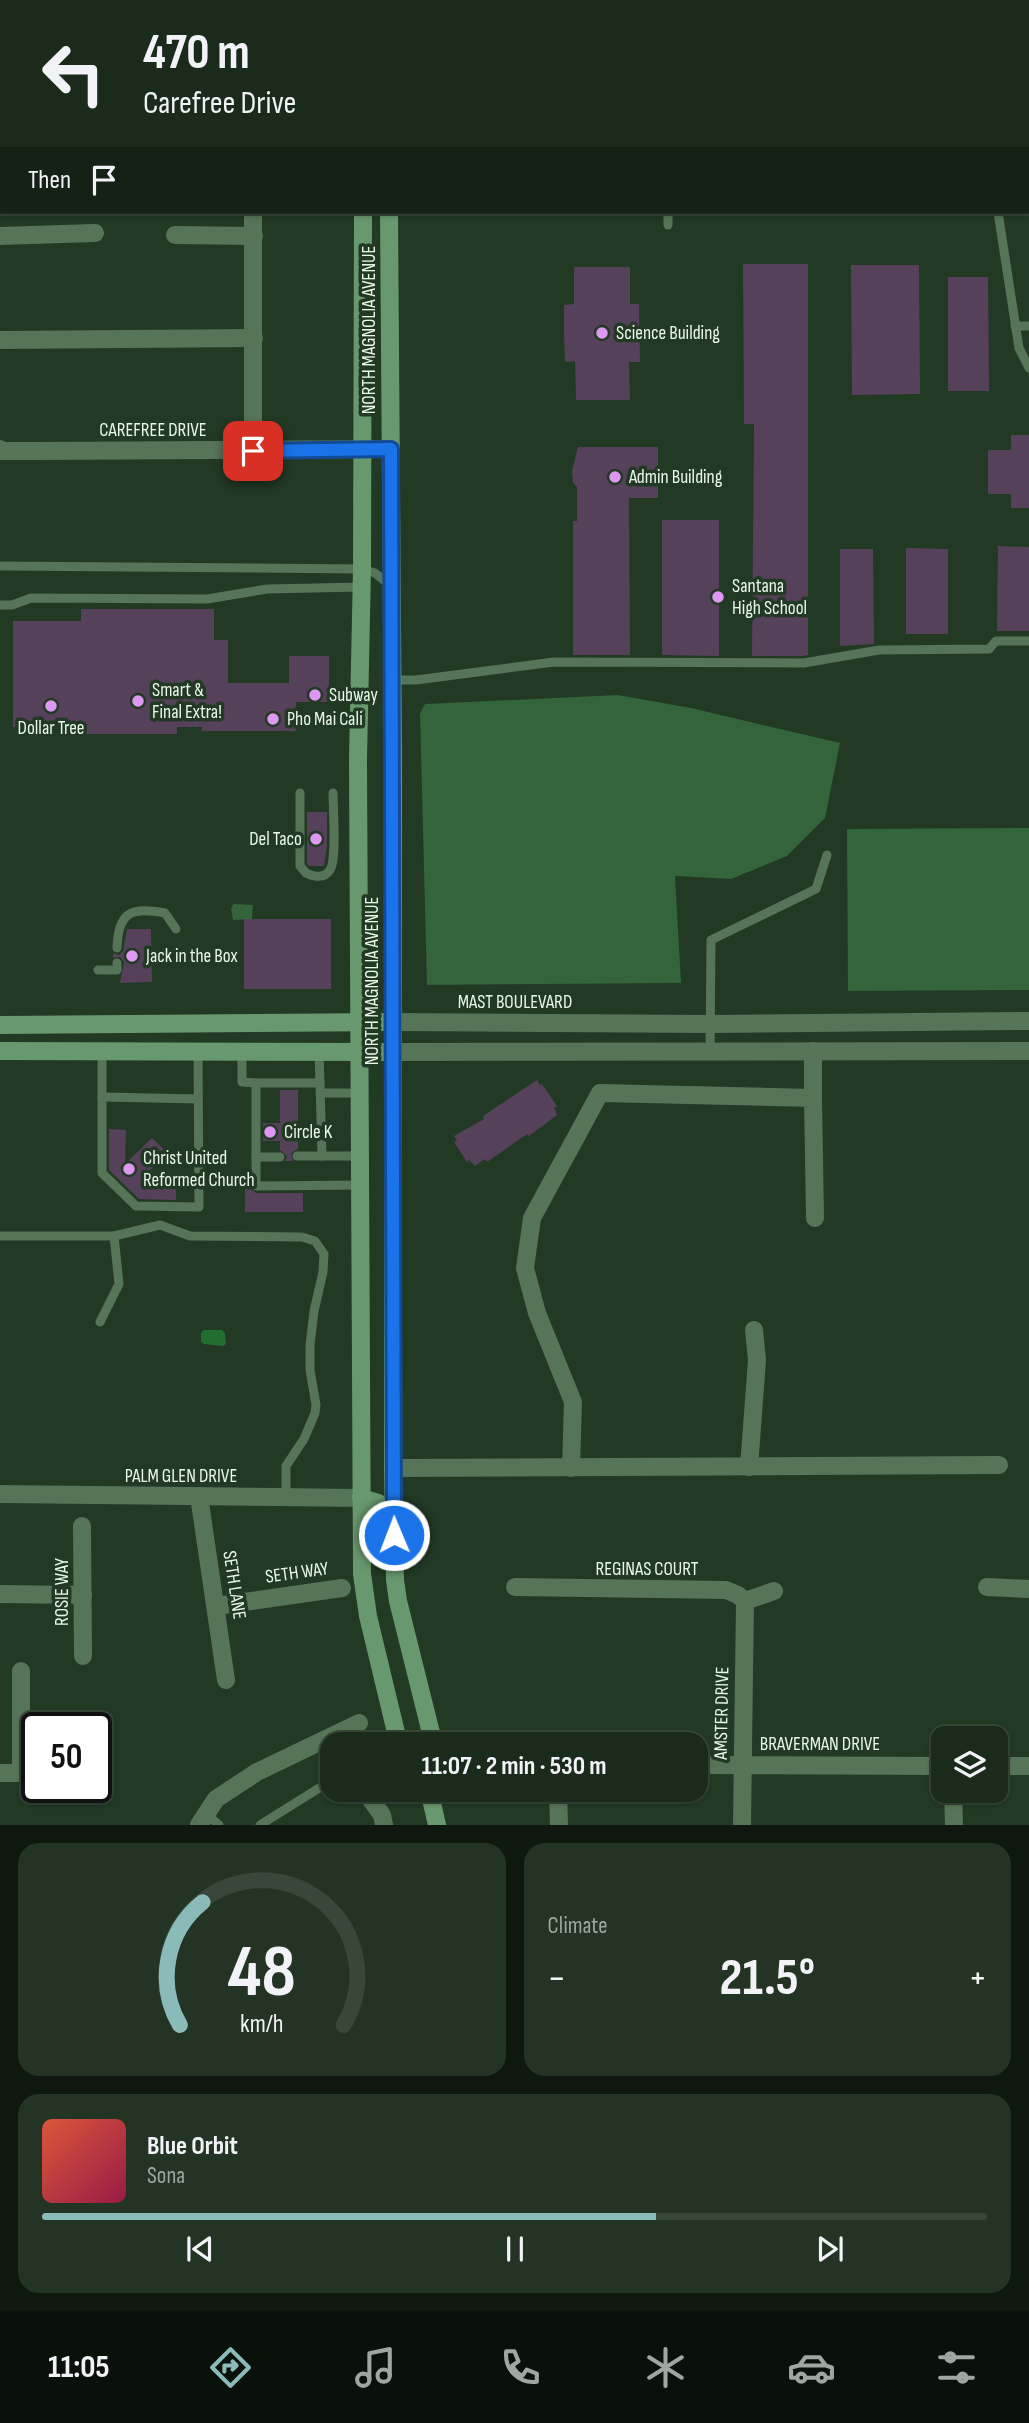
<!DOCTYPE html>
<html lang="en">
<head>
<meta charset="utf-8">
<style>
	:root { --surface:#1a2b1b; --page:#233324; --text:#f1f3f6; --muted:#9fa7a3; --line:#38473a; --accent:#8bbbb9 }
	body { margin:0; font-family:"Sofia Sans Condensed",sans-serif; background:var(--page); color:var(--text); height:100vh; display:flex; flex-direction:column; font-size:26px; white-space:nowrap }
	* { box-sizing:border-box; margin:0 }
	p { font-size:23px; color:var(--muted) }
	.icon { flex:none; width:38px; height:38px; fill:none; stroke:currentColor; stroke-width:2; stroke-linecap:round; stroke-linejoin:round }
	.map { position:relative; height:1825px; overflow:hidden }
	.drawer { display:flex; flex-direction:column; gap:18px; padding:18px; background:#0e180f; flex:1 }
	.drawer>* { flex:none }
	.hud { position:absolute; left:0px; top:0px; width:1029px; height:214px; box-shadow:0 2px 5px #0004,0 0 0 2px var(--line); background:#1a2b1b; color:var(--text); overflow:hidden }
	.tools { position:absolute; left:931px; top:1726px; display:grid; gap:14px }
	.tools a { display:grid; place-items:center; width:77px; height:77px; border-radius:14px; background:var(--surface); box-shadow:0 2px 5px #0004,0 0 0 2px var(--line); font-size:35px }
	.speed { position:absolute; left:21px; top:1712px; display:flex; gap:14px; font-size:35px; font-weight:700; text-align:center }
	.speed>* { display:grid; place-content:center; width:91px; height:91px; border-radius:50%; background:var(--surface); box-shadow:0 2px 5px #0004,0 0 0 2px var(--line); line-height:1 }
	.speed .limit { border:4px solid #111; border-radius:10px; background:#fff; color:#111 }
	.pin { position:absolute; display:grid; place-items:center; width:60px; height:60px; color:#fff; margin:-30px; border-radius:14px; box-shadow:0 4px 10px #0006 }
	.me { position:absolute; width:77px; margin:-38px; rotate:359deg; stroke-linejoin:round; filter:drop-shadow(0 0 5px #0008) }
	.turn { display:flex; align-items:center; gap:24px; height:147px; padding:0 28px; font-size:32px }
	.turn .icon { width:91px; height:91px; stroke-width:2.5 }
	.turn b { display:block; font-size:49px; line-height:60px }
	.then { display:flex; align-items:center; height:66px; padding:0 28px; background:#0003; gap:14px; font-size:26px }
	.big { font-size:52px; font-weight:700; line-height:1.1 }
	.drawer .card { flex:1; display:flex; flex-direction:column; justify-content:center; gap:10px; min-width:0; padding:0 24px; border-radius:21px; background:var(--page) }
	.drawer .dial { align-items:center; gap:0 }
	.dial svg { height:182px; overflow:visible; fill:none; stroke:var(--line); stroke-width:7; stroke-linecap:round; text-anchor:middle }
	.dial text { fill:var(--text); stroke:none }
	.song { display:flex; align-items:center; gap:21px }
	.cover { width:84px; height:84px; border-radius:10px; background:linear-gradient(135deg,hsl(10 70% 55%),hsl(340 70% 35%)) }
	.played { height:7px; border-radius:4px; background:linear-gradient(90deg,var(--accent) 65%,var(--line) 65%) }
	.keys { display:flex; justify-content:space-around; direction:ltr }
	.heat { display:flex; justify-content:space-between; align-items:center; font-size:38px; direction:ltr }
	.drawer .tiles { flex:1; display:grid; gap:18px; grid-template-columns:1fr 1fr }
	.card:last-child { grid-column:span 2 }
	.trip { position:absolute; left:320px; top:1732px; width:388px; height:70px; border-radius:21px; background:var(--surface); box-shadow:0 2px 5px #0004,0 0 0 2px var(--line); font-weight:700; line-height:70px; text-align:center }
	.tab-bar { display:flex; height:112px; justify-content:space-around; align-items:center; background:#0a110b; color:var(--muted) }
	.tab-bar .icon { width:49px; height:49px }
	.tab-bar .selected { color:var(--accent) }
	.tab-bar b { font-size:32px; color:var(--text) }
	.map>svg:first-child { display:block }
	.green { fill:#33643a }
	.water { fill:#216e30 }
	.building { fill:#55425a }
	.lines { fill:none; stroke-linecap:round; stroke-linejoin:round }
	.service { stroke:#567458; stroke-width:9 }
	.minor { stroke:#567458; stroke-width:18 }
	.tertiary { stroke:#567458; stroke-width:18 }
	.secondary { stroke:#68986d; stroke-width:18 }
	.route-casing { stroke:#114b97; stroke-width:18 }
	.route { stroke:#1a73e8; stroke-width:12 }
	.poi-dot { fill:#df98f1; stroke:#223924; stroke-width:2.5 }
	.labels { text-anchor:middle; dominant-baseline:central; stroke-width:7; stroke-linejoin:round; paint-order:stroke }
	.street-label { font-size:19px; fill:#eaf8ea; stroke:#223924 }
	.poi-label { font-size:19px; fill:#eaf8ea; stroke:#223924; text-anchor:start }
</style>
</head>
<body>
<div class="map">
<svg width="1029" height="1825" viewBox="0 0 1029 1825">
	<rect width="100%" height="100%" fill="#223924"/>
	<g class="green">
		<polygon points="618,695 691,708 840,743 825,818 787,856 731,879 675,876 681,983 427,985 420,714 425,704"/>
		<polygon points="1029,828 1029,990 848,991 847,829"/>
		<polygon points="233,904 253,905 252,919 233,920 231,909"/>
	</g>
	<polygon class="water" points="204,1330 222,1330 225,1333 226,1344 223,1346 204,1344 201,1342 201,1333"/>
	<g class="building">
		<polygon points="743,264 808,264 808,655 803,656 752,656 754,424 744,424"/>
		<polygon points="851,265 919,265 920,394 852,395"/>
		<polygon points="574,267 630,267 630,304 639,304 640,362 629,362 630,400 576,400 575,361 565,362 564,331 564,305 574,304"/>
		<polygon points="948,277 988,277 989,391 948,391"/>
		<polygon points="1011,435 1029,435 1029,508 1011,508 1011,494 988,494 988,450 1011,450"/>
		<polygon points="578,447 658,447 658,498 629,498 630,655 573,655 573,521 577,521 577,487 573,483 572,471"/>
		<polygon points="662,520 719,520 719,656 662,655"/>
		<polygon points="998,546 1029,547 1029,631 997,631"/>
		<polygon points="906,548 948,549 948,634 906,634"/>
		<polygon points="840,549 873,549 874,644 840,646"/>
		<polygon points="81,609 214,609 214,640 228,640 228,683 289,683 289,656 329,656 329,702 296,702 296,731 202,731 202,727 177,727 177,734 81,734 81,727 13,727 13,621 81,621"/>
		<polygon points="307,812 327,812 327,845 324,866 309,866 307,863"/>
		<rect x="244" y="919" width="87" height="70"/>
		<polygon points="127,929 151,929 152,982 120,983 124,962 120,957 113,958 113,953 119,955 123,951"/>
		<polygon points="537,1080 540,1085 542,1084 557,1106 554,1108 557,1115 529,1136 527,1134 487,1162 485,1159 475,1166 469,1160 467,1162 454,1142 457,1140 454,1136 484,1119 483,1116"/>
		<polygon points="280,1090 298,1090 298,1149 291,1153 293,1161 285,1161 287,1156 280,1150 280,1141 263,1141 263,1123 280,1123"/>
		<polygon points="109,1129 126,1130 125,1164 152,1138 168,1153 141,1179 176,1179 176,1200 139,1199 109,1170"/>
		<polygon points="245,1188 249,1188 256,1193 303,1193 303,1212 245,1212"/>
	</g>
	<g class="lines">
		<g class="service">
			<polyline points="668,212 668,225"/>
			<polyline points="998,212 1019,348 1029,368"/>
			<polyline points="1015,326 1029,326"/>
			<polyline points="0,566 362,569 375,573 390,585"/>
			<polyline points="0,605 12,605 31,598 207,599 267,589 361,587"/>
			<polyline points="392,680 416,680 554,662 804,663 879,650 989,649 996,641 1029,641"/>
			<path d="M 300,793 L 300,866 L 306,873 C 314,877 324,879 330,870 C 337,860 333,807 333,793"/>
			<path d="M 117,948 C 118,911 132,907 165,913 L 176,929"/>
			<polyline points="98,970 117,970 117,963"/>
			<polyline points="102,1051 102,1173 136,1206 199,1207 198,1051"/>
			<polyline points="242,1051 242,1082 256,1083 256,1186 360,1185"/>
			<polyline points="710,1051 711,940 816,889 827,855"/>
			<polyline points="256,1083 320,1083 319,1052"/>
			<polyline points="320,1083 322,1156 360,1156"/>
			<polyline points="320,1093 360,1093"/>
			<polyline points="102,1097 198,1099"/>
			<polyline points="297,1156 322,1156"/>
			<polyline points="256,1157 280,1157"/>
			<polyline points="0,1236 114,1236 160,1225 190,1236 302,1237 315,1241 324,1254 323,1272 314,1311 310,1345 310,1370 316,1405 315,1413 304,1439 286,1466 286,1498"/>
			<polyline points="100,1322 119,1284 114,1236"/>
			<polyline points="206,1814 219,1825"/>
			<polyline points="260,1825 332,1780"/>
		</g>
		<g class="minor">
			<polyline points="935,0 935,2"/>
			<polyline points="13,2 13,0"/>
			<polyline points="255,2 255,0"/>
			<polyline points="0,84 2,86"/>
			<polyline points="0,128 2,128"/>
			<polyline points="253,212 253,451"/>
			<polyline points="175,235 254,236"/>
			<polyline points="0,236 95,233"/>
			<polyline points="0,340 254,338"/>
			<polyline points="0,449 2,451 34,451 391,449"/>
			<polyline points="813,1051 813,1098"/>
			<polyline points="749,1467 757,1360 754,1330"/>
			<polyline points="393,1468 999,1465"/>
			<polyline points="571,1468 573,1402 537,1313 525,1268 532,1218 600,1093 813,1098 815,1218"/>
			<polyline points="0,1494 361,1498"/>
			<polyline points="199,1496 226,1680"/>
			<polyline points="82,1526 83,1656"/>
			<polyline points="515,1587 726,1590 738,1595 745,1601"/>
			<polyline points="987,1587 1029,1589"/>
			<polyline points="0,1594 83,1595"/>
			<polyline points="745,1601 774,1591"/>
			<polyline points="216,1606 342,1588"/>
			<polyline points="21,1671 21,1773"/>
			<polyline points="0,1773 37,1773"/>
			<polyline points="96,1773 100,1773"/>
			<polyline points="364,1790 382,1815 384,1825"/>
			<polyline points="558,1790 559,1825"/>
			<polyline points="953,1790 954,1825"/>
			<polyline points="199,1825 216,1799 257,1772 359,1723"/>
			<polyline points="742,1825 745,1601"/>
		</g>
		<g class="tertiary">
			<polyline points="1027,106 1029,106"/>
			<polyline points="393,1022 710,1024 1029,1021"/>
			<polyline points="393,1052 1029,1051"/>
			<polyline points="696,1765 943,1766"/>
			<polyline points="996,1766 1029,1766"/>
		</g>
		<g class="secondary">
			<polyline points="376,0 376,2"/>
			<polyline points="363,212 362,569 358,759 362,1574 368,1616 399,1745"/>
			<polyline points="389,212 393,758 393,1468 395,1580 398,1601 434,1745"/>
			<polyline points="0,1025 393,1022"/>
			<polyline points="0,1051 393,1052"/>
			<polyline points="361,1498 378,1503 381,1513 382,1537"/>
			<polyline points="429,1790 437,1825"/>
		</g>
	</g>
	<g class="lines">
		<defs>
			<polyline id="route" points="253,451 391,449 394,1535"/>
		</defs>
		<use href="#route" class="route-casing"/>
		<use href="#route" class="route"/>
	</g>
	<g class="poi-dot">
		<circle cx="602" cy="333" r="7"/>
		<circle cx="615" cy="477" r="7"/>
		<circle cx="718" cy="597" r="7"/>
		<circle cx="315" cy="695" r="7"/>
		<circle cx="138" cy="701" r="7"/>
		<circle cx="51" cy="706" r="7"/>
		<circle cx="273" cy="719" r="7"/>
		<circle cx="316" cy="839" r="7"/>
		<circle cx="132" cy="956" r="7"/>
		<circle cx="270" cy="1132" r="7"/>
		<circle cx="129" cy="1169" r="7"/>
	</g>
	<g class="labels">
		<g class="street-label">
			<text transform="translate(369 330) rotate(-90)">NORTH MAGNOLIA AVENUE</text>
			<text x="153" y="430">CAREFREE DRIVE</text>
			<text transform="translate(372 981) rotate(-90)">NORTH MAGNOLIA AVENUE</text>
			<text x="515" y="1002">MAST BOULEVARD</text>
			<text x="181" y="1476">PALM GLEN DRIVE</text>
			<text x="647" y="1569">REGINAS COURT</text>
			<text transform="translate(297 1573) rotate(-8)">SETH WAY</text>
			<text transform="translate(234 1585) rotate(81)">SETH LANE</text>
			<text transform="translate(62 1592) rotate(-90)">ROSIE WAY</text>
			<text transform="translate(722 1713) rotate(-89)">AMSTER DRIVE</text>
			<text x="820" y="1744">BRAVERMAN DRIVE</text>
		</g>
		<g class="poi-label">
			<text x="616" y="333">Science Building</text>
			<text x="629" y="477">Admin Building</text>
			<text x="732" y="586">Santana<tspan x="732" dy="22">High School</tspan></text>
			<text x="152" y="690">Smart &amp;<tspan x="152" dy="22">Final Extra!</tspan></text>
			<text x="329" y="695">Subway</text>
			<text x="287" y="719">Pho Mai Cali</text>
			<text x="51" y="728" text-anchor="middle">Dollar Tree</text>
			<text x="302" y="839" text-anchor="end">Del Taco</text>
			<text x="146" y="956">Jack in the Box</text>
			<text x="284" y="1132">Circle K</text>
			<text x="143" y="1158">Christ United<tspan x="143" dy="22">Reformed Church</tspan></text>
		</g>
	</g>
</svg>
<div class="tools">
<a><svg class="icon" aria-label="layers" viewBox="0 0 24 24"><path d="M12 4l9 5-9 5-9-5zM3 14l9 5 9-5"/></svg></a>
</div>
<div class="speed"><div class="limit">50</div></div>
<div class="pin" style="left:253px;top:451px;background:#d93025"><svg class="icon" aria-label="arrive" viewBox="0 0 24 24"><path d="M6 21V4h12l-3 4 3 4H6"/></svg></div>
<svg class="me" style="left:394px;top:1535px" viewBox="-20 -20 40 40"><circle r="17" fill="#1a73e8" stroke="#fff" stroke-width="3"/><path d="M0-11L8 9 0 5-8 9z" fill="#fff"/></svg>
<div class="trip">11:07 · 2 min · 530 m</div>
<div class="hud">
<div class="turn"><svg class="icon" aria-label="left" viewBox="0 0 24 24"><path d="M17 20v-9H6M10 6l-5 5 5 5"/></svg><div><b>470 m</b>Carefree Drive</div></div>
<div class="then">Then<svg class="icon" aria-label="arrive" viewBox="0 0 24 24"><path d="M6 21V4h12l-3 4 3 4H6"/></svg></div>
</div>
</div>
<section class="drawer">
<div class="tiles">
<div class="card dial"><svg viewBox="0 0 100 80">
<path d="M14 69A42 42 0 1 1 86 69"/>
<path d="M14 69A42 42 0 0 1 24 15" stroke="#8bbbb9"/>
<text x="50" y="56" font-size="32" font-weight="700">48</text>
<text x="50" y="72" font-size="11">km/h</text>
</svg></div>
<div class="card"><p>Climate</p>
<div class="heat"><a>−</a><b class="big">21.5°</b><a>+</a></div>
</div>
<div class="card">
<div class="song"><i class="cover"></i><div><b>Blue Orbit</b><p>Sona</p></div></div>
<div class="played"></div>
<div class="keys"><svg class="icon" aria-label="previous" viewBox="0 0 24 24"><path d="M18 5L8 12l10 7zM5 5v14"/></svg><svg class="icon" aria-label="pause" viewBox="0 0 24 24"><path d="M8 5v14M16 5v14"/></svg><svg class="icon" aria-label="next" viewBox="0 0 24 24"><path d="M6 5l10 7-10 7zM19 5v14"/></svg></div>
</div>
</div>
</section>
<nav class="tab-bar">
<b>11:05</b>
<svg class="icon selected" aria-label="directions" viewBox="0 0 24 24"><path d="M12 3l9 9-9 9-9-9zM9 14v-3h6M13 9l2 2-2 2"/></svg>
<svg class="icon" aria-label="music" viewBox="0 0 24 24"><path d="M9 18V5l10-2v13"/><circle cx="6" cy="18" r="3"/><circle cx="16" cy="16" r="3"/></svg>
<svg class="icon" aria-label="phone" viewBox="0 0 24 24"><path d="M5 4h4l2 5-3 2q2 4 5 5l2-3 5 2v4C11 20 4 13 5 4z"/></svg>
<svg class="icon" aria-label="climate" viewBox="0 0 24 24"><path d="M12 3v18M4 7l16 10M4 17L20 7"/></svg>
<svg class="icon" aria-label="car" viewBox="0 0 24 24"><path d="M5 17H2v-5l4-1 3-4h7l3 4 3 1v5h-3M9 17h6M6 11h13"/><circle cx="7" cy="17" r="2"/><circle cx="17" cy="17" r="2"/></svg>
<svg class="icon" aria-label="filters" viewBox="0 0 24 24"><path d="M4 7h16M4 17h16"/><circle cx="9" cy="7" r="2"/><circle cx="15" cy="17" r="2"/></svg>
</nav>
</body>
</html>
